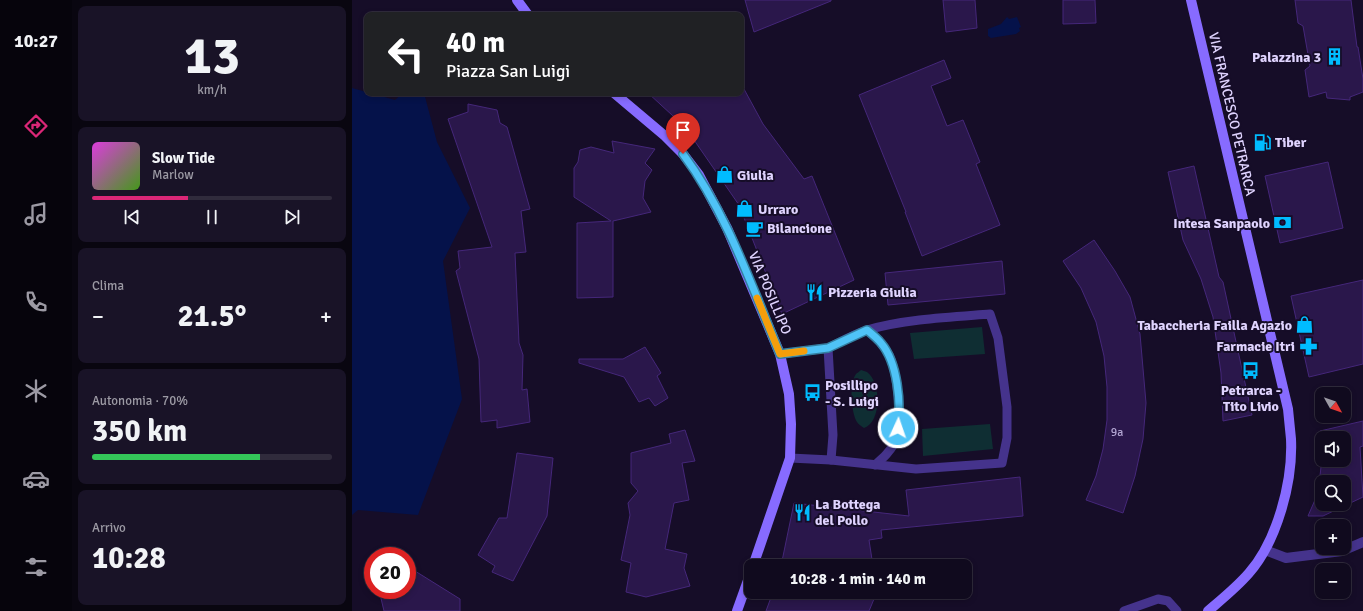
<!DOCTYPE html>
<html lang="it">
<head>
<meta charset="utf-8">
<style>
	:root { --surface:#100a1e; --page:#191327; --text:#f1f3f6; --muted:#9c9aa4; --line:#302b3c; --accent:#db2777 }
	body { margin:0; font-family:Signika,sans-serif; background:var(--page); color:var(--text); height:100vh; display:flex; flex-direction:column; font-size:15px; white-space:nowrap }
	* { box-sizing:border-box; margin:0 }
	p { font-size:13px; color:var(--muted) }
	.icon { flex:none; width:22px; height:22px; fill:none; stroke:currentColor; stroke-width:2; stroke-linecap:round; stroke-linejoin:round }
	.map { position:relative; flex:1; overflow:hidden }
	.drawer { display:flex; flex-direction:column; gap:6px; padding:6px; background:#090610; width:280px }
	.drawer>* { flex:none }
	.banner { position:absolute; left:12px; top:12px; width:380px; height:84px; border-radius:8px; box-shadow:0 2px 6px #0003,0 0 0 1px var(--line); background:#202124; color:#fff; overflow:hidden }
	.needle { width:26px; rotate:130deg }
	.controls { position:absolute; left:963px; top:387px; display:grid; gap:8px }
	.controls a { display:grid; place-items:center; width:36px; height:36px; border-radius:8px; background:var(--surface); box-shadow:0 2px 6px #0003,0 0 0 1px var(--line); font-size:20px }
	.speed { position:absolute; left:12px; top:547px; display:flex; gap:8px; font-size:20px; font-weight:700; text-align:center }
	.speed>* { display:grid; place-content:center; width:52px; height:52px; border-radius:50%; background:var(--surface); box-shadow:0 2px 6px #0003,0 0 0 1px var(--line); line-height:1 }
	.speed .limit { border:6px solid #d22; background:#fff; color:#111 }
	.pin { position:absolute; display:grid; place-items:center; width:34px; height:34px; color:#fff; margin:-41px -17px; border-radius:50% 50% 50% 0; rotate:-45deg; box-shadow:0 0 4px #0007 }
	.pin .icon { rotate:45deg }
	.me { position:absolute; width:44px; margin:-22px; rotate:3deg; stroke-linejoin:round; filter:drop-shadow(0 0 3px #0008) }
	.turn { display:flex; align-items:center; gap:14px; height:84px; padding:0 16px; font-size:18px }
	.turn .icon { width:52px; height:52px; stroke-width:2.5 }
	.turn b { display:block; font-size:28px; line-height:34px }
	.big { font-size:30px; font-weight:700; line-height:1.1 }
	.drawer .tile { flex:1; display:flex; flex-direction:column; justify-content:center; gap:6px; min-width:0; padding:0 14px; border-radius:8px; background:var(--page) }
	.drawer .dial { align-items:center; gap:0 }
	.dial b { font-size:52px; line-height:1 }
	.song { display:flex; align-items:center; gap:12px }
	.cover { width:48px; height:48px; border-radius:6px; background:linear-gradient(135deg,hsl(300 70% 55%),hsl(100 70% 35%)) }
	.played { height:4px; border-radius:2px; background:linear-gradient(90deg,var(--accent) 40%,var(--line) 40%) }
	.keys { display:flex; justify-content:space-around; direction:ltr }
	.heat { display:flex; justify-content:space-between; align-items:center; font-size:22px; direction:ltr }
	.charge { height:6px; border-radius:3px; background:linear-gradient(90deg,#34c759 70%,var(--line) 0) }
	.trip { position:absolute; left:392px; top:559px; width:228px; height:40px; border-radius:8px; background:var(--surface); box-shadow:0 2px 6px #0003,0 0 0 1px var(--line); font-weight:700; line-height:40px; text-align:center }
	main { display:flex; flex:1; min-height:0 }
	.menu { display:flex; flex-direction:column; width:72px; justify-content:space-around; align-items:center; background:#06040c; color:var(--muted) }
	.menu .icon { width:28px; height:28px }
	.menu .on { color:var(--accent) }
	.menu b { font-size:18px; color:var(--text) }
	.map>svg:first-child { display:block }
	.green { fill:#0f2e33 }
	.water { fill:#05124a }
	.building { fill:#2a174b; stroke:#45277a; fill-rule:evenodd }
	.lines { fill:none; stroke-linecap:round; stroke-linejoin:round }
	.lane { stroke:#45338c; stroke-width:9 }
	.street { stroke:#45338c; stroke-width:10 }
	.secondary { stroke:#876bff; stroke-width:10 }
	.route-casing { stroke:#337fa1; stroke-width:10 }
	.route { stroke:#4fc3f7; stroke-width:7 }
	.slow { stroke:#f59e0b; stroke-width:7 }
	.labels { text-anchor:middle; dominant-baseline:central; stroke-width:4; stroke-linejoin:round; paint-order:stroke }
	.number-label { font-size:12px; fill:#b2a5d2 }
	.poi-label { font-size:14px; font-weight:bold; fill:#e0d4ff; stroke:#160d28; text-anchor:start }
	.street-label { font-size:14px; fill:#e0d4ff; stroke:#160d28 }
</style>
</head>
<body>
<main>
<nav class="menu">
<b>10:27</b>
<svg class="icon on" aria-label="directions" viewBox="0 0 24 24"><path d="M12 3l9 9-9 9-9-9zM9 14v-3h6M13 9l2 2-2 2"/></svg>
<svg class="icon" aria-label="music" viewBox="0 0 24 24"><path d="M9 18V5l10-2v13"/><circle cx="6" cy="18" r="3"/><circle cx="16" cy="16" r="3"/></svg>
<svg class="icon" aria-label="phone" viewBox="0 0 24 24"><path d="M5 4h4l2 5-3 2q2 4 5 5l2-3 5 2v4C11 20 4 13 5 4z"/></svg>
<svg class="icon" aria-label="climate" viewBox="0 0 24 24"><path d="M12 3v18M4 7l16 10M4 17L20 7"/></svg>
<svg class="icon" aria-label="car" viewBox="0 0 24 24"><path d="M5 17H2v-5l4-1 3-4h7l3 4 3 1v5h-3M9 17h6M6 11h13"/><circle cx="7" cy="17" r="2"/><circle cx="17" cy="17" r="2"/></svg>
<svg class="icon" aria-label="filters" viewBox="0 0 24 24"><path d="M4 7h16M4 17h16"/><circle cx="9" cy="7" r="2"/><circle cx="15" cy="17" r="2"/></svg>
</nav>
<section class="drawer">
<div class="tile dial"><b>13</b><p>km/h</p></div>
<div class="tile">
<div class="song"><i class="cover"></i><div><b>Slow Tide</b><p>Marlow</p></div></div>
<div class="played"></div>
<div class="keys"><svg class="icon" aria-label="previous" viewBox="0 0 24 24"><path d="M18 5L8 12l10 7zM5 5v14"/></svg><svg class="icon" aria-label="pause" viewBox="0 0 24 24"><path d="M8 5v14M16 5v14"/></svg><svg class="icon" aria-label="next" viewBox="0 0 24 24"><path d="M6 5l10 7-10 7zM19 5v14"/></svg></div>
</div>
<div class="tile"><p>Clima</p>
<div class="heat"><a>−</a><b class="big">21.5°</b><a>+</a></div>
</div>
<div class="tile"><p>Autonomia · 70%</p><b class="big">350 km</b><div class="charge"></div></div>
<div class="tile"><p>Arrivo</p><b class="big">10:28</b></div>
</section>
<div class="map">
<svg width="1011" height="611" viewBox="0 0 1011 611">
	<rect width="100%" height="100%" fill="#160d28"/>
	<g class="green">
		<polygon points="630,327 633,354 562,359 558,333"/>
		<path d="M 509,370 C 511,371 513,371 515,372 C 529,382 530,422 512,428 C 509,426 506,424 505,422 C 499,412 497,383 504,374 C 504,374 508,371 509,370 Z"/>
		<polygon points="638,424 641,449 571,456 570,429"/>
	</g>
	<g class="water">
		<polygon points="655,17 657,19 665,17 669,27 667,28 668,31 664,34 639,38 636,36 636,29 649,24"/>
		<polygon points="0,88 43,100 51,93 72,93 85,142 118,208 91,261 110,399 66,515 6,510 0,515"/>
	</g>
	<g class="building">
		<polygon points="393,0 479,0 479,1 402,32"/>
		<polygon points="591,0 623,0 625,28 594,32"/>
		<polygon points="711,0 743,0 744,23 711,24"/>
		<polygon points="943,0 999,0 1005,47 1006,47 1011,79 1011,92 998,97 998,100 975,98 974,92 957,97 953,70 958,66 951,26 946,23"/>
		<polygon points="592,60 599,78 579,86 595,126 611,120 628,162 624,164 648,225 570,256 553,212 554,212 507,95"/>
		<polygon points="392,89 411,124 452,179 460,176 502,280 430,314 387,205 333,127 296,93 389,93 389,90"/>
		<polygon points="116,104 145,110 148,123 155,127 178,209 169,211 174,252 163,253 167,343 171,355 170,390 175,389 178,422 145,428 145,420 129,422 127,359 104,271 108,268 106,251 140,247 96,119 116,112"/>
		<polygon points="260,141 303,149 293,163 300,170 293,181 291,198 299,212 261,221 261,297 225,298 225,223 259,221 222,197 222,168 226,162 228,150 239,147 262,153"/>
		<polygon points="976,162 991,228 928,243 913,176"/>
		<polygon points="842,166 867,277 871,282 900,415 871,421 869,373 861,317 849,279 831,240 816,172"/>
		<polygon points="742,240 763,271 778,297 788,334 794,403 791,439 783,476 771,513 734,500 744,476 751,449 755,420 755,387 752,356 744,322 729,288 711,261"/>
		<polygon points="650,261 653,294 536,305 533,273"/>
		<polygon points="1011,280 1011,364 957,377 939,296"/>
		<polygon points="293,347 309,373 305,376 316,398 303,406 297,398 287,402 272,377 227,363 227,359 271,359"/>
		<path d="M 1011,421 L 1011,446 L 1008,447 L 1011,497 L 971,516 L 956,516 L 966,493 L 969,467 L 968,431 ZM 970,438 L 992,438 L 992,460 L 970,460 ZM 970,482 L 992,482 L 992,504 L 970,504 Z"/>
		<polygon points="333,430 343,461 330,463 337,500 322,503 313,549 335,554 332,568 338,586 294,597 274,592 279,563 269,560 278,515 276,503 286,491 279,483 279,453 319,443 317,434"/>
		<polygon points="165,453 201,458 195,516 161,581 140,572 143,566 126,555 147,518 155,518"/>
		<polygon points="668,477 671,516 529,530 530,538 517,540 521,566 429,566 442,503 557,516 554,490"/>
		<polygon points="55,566 108,599 108,611 32,611 27,590 55,590"/>
		<polygon points="421,592 522,592 522,599 517,611 414,611"/>
	</g>
	<g class="lines">
		<g class="lane">
			<path d="M 515,330 C 524,338 532,345 537,355 C 545,372 552,426 543,442 C 538,452 531,458 523,465"/>
			<path d="M 476,348 C 488,342 502,334 515,330 C 553,319 599,317 638,314 L 646,338 L 655,407 L 655,438 L 650,463 L 564,469 L 479,460"/>
			<polyline points="428,354 476,348 481,435 479,460 438,458"/>
			<polyline points="772,611 806,599 816,601 825,611"/>
		</g>
		<polyline class="street" points="913,550 934,558 990,551 1011,542"/>
		<g class="secondary">
			<polyline points="165,0 176,15"/>
			<path d="M 839,0 L 936,409 C 937,419 938,429 939,439 C 941,482 925,541 897,573 C 885,587 870,599 856,611"/>
			<polyline points="262,93 313,136 331,154 347,175 375,228 428,354 437,394 439,424 438,458 401,566"/>
			<polyline points="385,611 399,572"/>
		</g>
	</g>
	<g class="lines">
		<defs>
			<path id="route" d="M 331,154 C 375,213 400,287 428,354 L 476,348 L 515,330 C 520,334 525,338 529,343 C 546,363 549,403 546,428"/>
		</defs>
		<use href="#route" class="route-casing"/>
		<use href="#route" class="route"/>
		<polyline class="slow" points="405,298 428,354 452,351"/>
	</g>
	<defs>
		<symbol id="building-bare" viewBox="-9 -9 18 18"><path d="M-4-6H4V6H1V3H-1V6H-4ZM-2.5-4.3h1.7v1.8h-1.7ZM.8-4.3h1.7v1.8H.8ZM-2.5-1h1.7V.8h-1.7ZM.8-1h1.7V.8H.8Z" fill="#00bcff" stroke="#160d28" stroke-width="2.5" paint-order="stroke"/></symbol>
		<symbol id="fuel-bare" viewBox="-9 -9 18 18"><path d="M-5.5-6h7V0h2V4h1.3V-2.5L3-4.5l.8-.8L6-3V5H2.5V1h-1V6h-7ZM-4.2-4.7v3.2H.2V-4.7Z" fill="#00bcff" stroke="#160d28" stroke-width="2.5" paint-order="stroke"/></symbol>
		<symbol id="shop-bare" viewBox="-9 -9 18 18"><path d="M-5-2.5h2.3a2.7 3.5 0 0 1 5.4 0H5L5.5 6h-11ZM-1.5-2.5h3a1.5 2.3 0 0 0-3 0Z" fill="#00bcff" stroke="#160d28" stroke-width="2.5" paint-order="stroke"/></symbol>
		<symbol id="bank-bare" viewBox="-9 -9 18 18"><path d="M-6-4H6V4H-6ZM0-2.3a2.3 2.3 0 1 0 0 4.6a2.3 2.3 0 1 0 0-4.6Z" fill="#00bcff" stroke="#160d28" stroke-width="2.5" paint-order="stroke"/></symbol>
		<symbol id="cafe-bare" viewBox="-9 -9 18 18"><path d="M-5.5-4.5H6V0H3Q3 3.5 0 3.5H-2.5Q-5.5 3.5-5.5 0ZM3-3.2v2h1.7v-2ZM-6 4.5H4V6H-6Z" fill="#00bcff" stroke="#160d28" stroke-width="2.5" paint-order="stroke"/></symbol>
		<symbol id="restaurant-bare" viewBox="-9 -9 18 18"><path d="M-5-6h1v4h1v-4h1v4h1v-4h1v5L-1.5 .5V6h-2V.5L-5-1ZM5-6V6H3V1.5H1.5Q1.5-4 5-6Z" fill="#00bcff" stroke="#160d28" stroke-width="2.5" paint-order="stroke"/></symbol>
		<symbol id="pharmacy-bare" viewBox="-9 -9 18 18"><path d="M-2-6h4v4h4v4h-4v4h-4v-4h-4v-4h4Z" fill="#00bcff" stroke="#160d28" stroke-width="2.5" paint-order="stroke"/></symbol>
		<symbol id="bus-bare" viewBox="-9 -9 18 18"><path d="M-5-6H5V4H4V6H2V4H-2V6H-4V4H-5ZM-3.5-4V0h7V-4ZM-3.5 1.2v1.5H-2V1.2ZM2 1.2v1.5H3.5V1.2Z" fill="#00bcff" stroke="#160d28" stroke-width="2.5" paint-order="stroke"/></symbol>
	</defs>
	<g fill-rule="evenodd">
		<use href="#building-bare" x="970" y="44" width="25" height="25"/>
		<use href="#fuel-bare" x="898" y="130" width="25" height="25"/>
		<use href="#shop-bare" x="360" y="162" width="25" height="25"/>
		<use href="#shop-bare" x="380" y="196" width="25" height="25"/>
		<use href="#bank-bare" x="918" y="210" width="25" height="25"/>
		<use href="#cafe-bare" x="390" y="216" width="25" height="25"/>
		<use href="#restaurant-bare" x="450" y="280" width="25" height="25"/>
		<use href="#shop-bare" x="940" y="312" width="25" height="25"/>
		<use href="#pharmacy-bare" x="944" y="334" width="25" height="25"/>
		<use href="#bus-bare" x="886" y="358" width="25" height="25"/>
		<use href="#bus-bare" x="448" y="380" width="25" height="25"/>
		<use href="#restaurant-bare" x="438" y="500" width="25" height="25"/>
	</g>
	<g class="labels">
		<g class="number-label">
			<text x="765" y="432">9a</text>
		</g>
		<g class="poi-label">
			<text x="969" y="57" text-anchor="end">Palazzina 3</text>
			<text x="923" y="142">Tiber</text>
			<text x="385" y="175">Giulia</text>
			<text x="406" y="209">Urraro</text>
			<text x="918" y="223" text-anchor="end">Intesa Sanpaolo</text>
			<text x="415" y="228">Bilancione</text>
			<text x="476" y="292">Pizzeria Giulia</text>
			<text x="940" y="325" text-anchor="end">Tabaccheria Failla Agazio</text>
			<text x="943" y="346" text-anchor="end">Farmacie Itri</text>
			<text x="473" y="385">Posillipo<tspan x="473" dy="16">- S. Luigi</tspan></text>
			<text x="899" y="390" text-anchor="middle">Petrarca -<tspan x="899" dy="16">Tito Livio</tspan></text>
			<text x="463" y="504">La Bottega<tspan x="463" dy="16">del Pollo</tspan></text>
		</g>
		<g class="street-label">
			<text transform="translate(880 114) rotate(77)">VIA FRANCESCO PETRARCA</text>
			<text transform="translate(418 293) rotate(67)">VIA POSILLIPO</text>
		</g>
	</g>
</svg>
<div class="controls">
<a><svg class="needle" viewBox="-14 -14 28 28"><path d="M0-13l5 13h-10z" fill="#e53935"/><path d="M0 13l5-13h-10z" fill="#9c9aa4"/></svg></a>
<a><svg class="icon" aria-label="sound" viewBox="0 0 24 24"><path d="M4 9h4l5-4v14l-5-4H4zM17 9q2 3 0 6"/></svg></a>
<a><svg class="icon" aria-label="search" viewBox="0 0 24 24"><circle cx="10" cy="10" r="6"/><path d="M15 15l6 6"/></svg></a>
<a>+</a>
<a>−</a>
</div>
<div class="speed"><div class="limit">20</div></div>
<div class="pin" style="left:331px;top:154px;background:#d93025"><svg class="icon" aria-label="arrive" viewBox="0 0 24 24"><path d="M6 21V4h12l-3 4 3 4H6"/></svg></div>
<svg class="me" style="left:546px;top:428px" viewBox="-20 -20 40 40"><circle r="17" fill="#4fc3f7" stroke="#fff" stroke-width="3"/><path d="M0-11L8 9 0 5-8 9z" fill="#fff"/></svg>
<div class="trip">10:28 · 1 min · 140 m</div>
<div class="banner">
<div class="turn"><svg class="icon" aria-label="left" viewBox="0 0 24 24"><path d="M17 20v-9H6M10 6l-5 5 5 5"/></svg><div><b>40 m</b>Piazza San Luigi</div></div>
</div>
</div>
</main>
</body>
</html>
